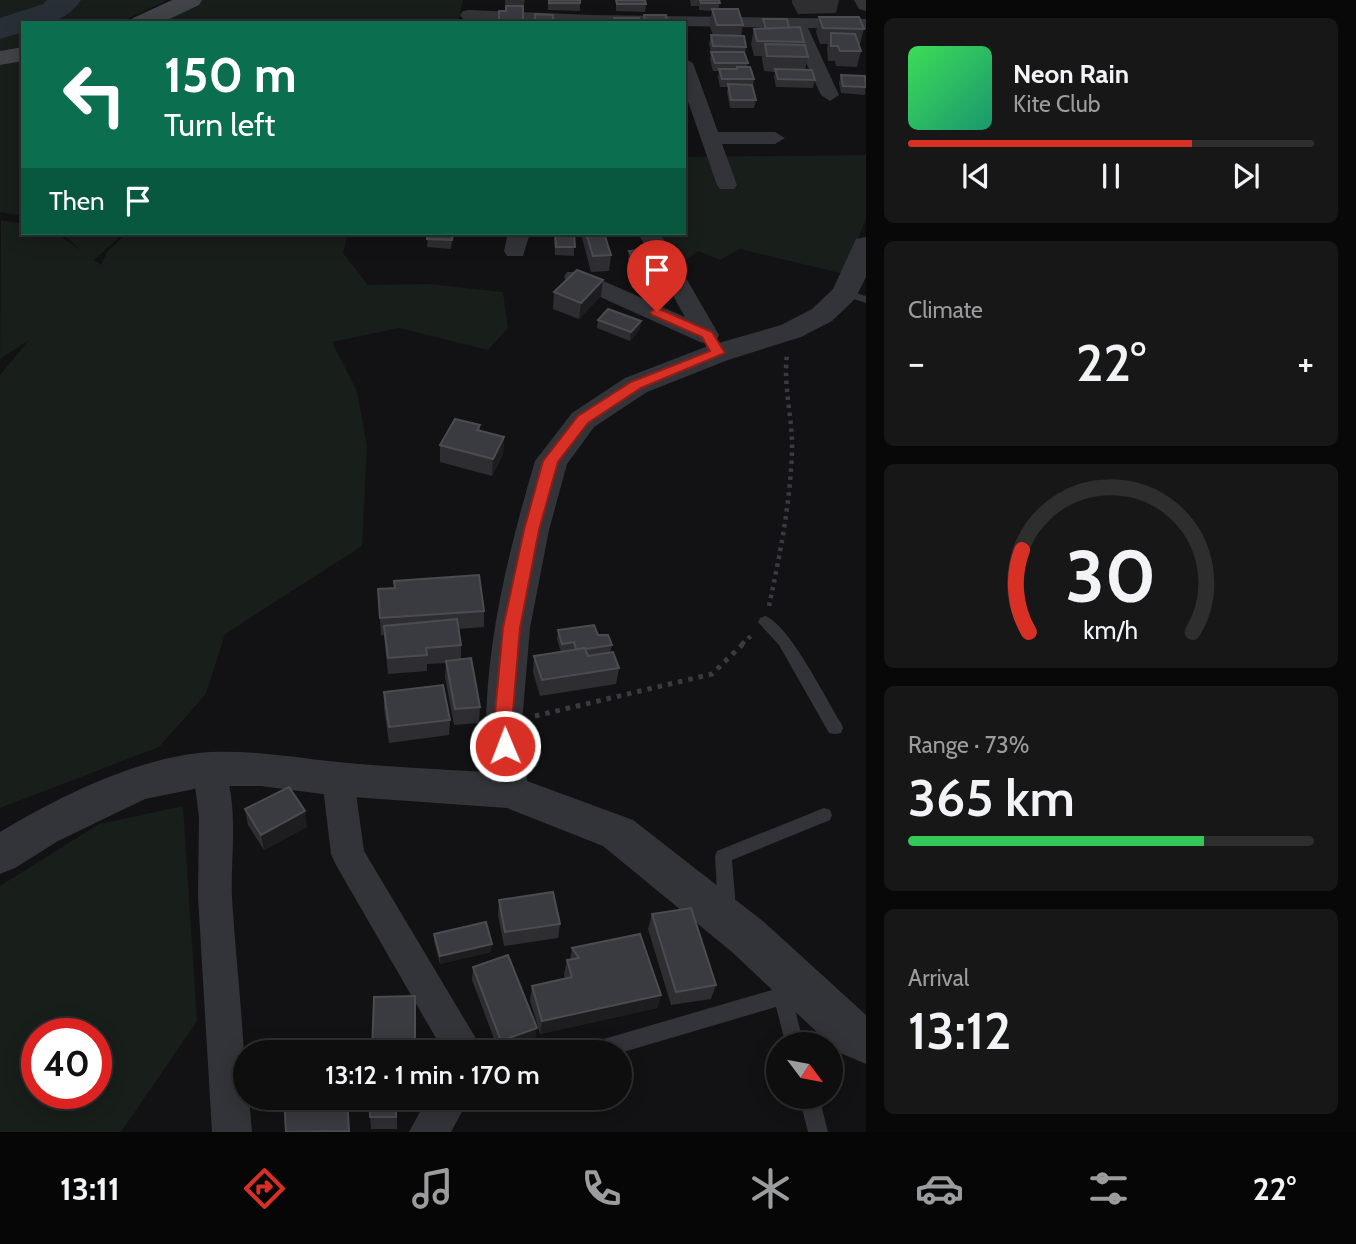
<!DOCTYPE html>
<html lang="en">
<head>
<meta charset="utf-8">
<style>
	:root { --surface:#0e0e0f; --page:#171718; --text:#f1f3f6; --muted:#9b9c9e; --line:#2e2e2f; --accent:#d93025 }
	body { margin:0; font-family:Cabin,sans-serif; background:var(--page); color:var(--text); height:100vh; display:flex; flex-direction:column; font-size:26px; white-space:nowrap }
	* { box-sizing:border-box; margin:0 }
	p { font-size:23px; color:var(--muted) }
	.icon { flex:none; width:38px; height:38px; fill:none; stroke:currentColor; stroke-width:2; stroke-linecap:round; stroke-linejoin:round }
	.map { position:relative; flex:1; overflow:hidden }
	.drawer { display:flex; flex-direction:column; gap:18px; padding:18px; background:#080808; width:490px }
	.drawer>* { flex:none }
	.guide { position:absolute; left:21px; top:21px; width:665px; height:214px; border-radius:0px; box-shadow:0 4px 18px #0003,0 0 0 2px var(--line); background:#0b6e4f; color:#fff; overflow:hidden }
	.needle { width:46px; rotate:122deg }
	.controls { position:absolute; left:766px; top:1032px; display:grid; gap:14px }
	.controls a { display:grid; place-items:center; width:77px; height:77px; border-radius:50%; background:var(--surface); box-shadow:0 4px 18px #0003,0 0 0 2px var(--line); font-size:35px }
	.speed { position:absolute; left:21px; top:1018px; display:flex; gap:14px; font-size:35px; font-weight:700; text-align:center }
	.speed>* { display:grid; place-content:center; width:91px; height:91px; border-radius:50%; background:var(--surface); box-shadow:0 4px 18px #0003,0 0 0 2px var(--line); line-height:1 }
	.speed .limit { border:10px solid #d22; background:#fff; color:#111 }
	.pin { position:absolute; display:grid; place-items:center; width:60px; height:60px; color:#fff; margin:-72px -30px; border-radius:50% 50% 50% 0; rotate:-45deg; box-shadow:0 0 7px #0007 }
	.pin .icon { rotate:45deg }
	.me { position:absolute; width:77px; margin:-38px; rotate:359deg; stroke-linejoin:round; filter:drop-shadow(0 0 5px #0008) }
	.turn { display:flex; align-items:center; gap:24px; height:147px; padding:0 28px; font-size:32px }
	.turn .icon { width:91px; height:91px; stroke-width:2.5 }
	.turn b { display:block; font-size:49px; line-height:60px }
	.then { display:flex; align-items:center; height:66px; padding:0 28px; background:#0003; gap:14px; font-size:26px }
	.big { font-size:52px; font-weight:600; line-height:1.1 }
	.drawer .widget { flex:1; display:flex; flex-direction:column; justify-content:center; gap:10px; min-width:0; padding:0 24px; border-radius:10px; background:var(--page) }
	.drawer .dial { align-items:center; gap:0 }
	.dial svg { height:182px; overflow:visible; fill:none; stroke:var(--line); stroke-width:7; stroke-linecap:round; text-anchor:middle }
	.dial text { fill:var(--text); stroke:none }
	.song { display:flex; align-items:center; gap:21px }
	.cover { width:84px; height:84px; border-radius:10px; background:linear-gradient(135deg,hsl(130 70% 55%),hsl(160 70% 35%)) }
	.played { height:7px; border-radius:4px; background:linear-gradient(90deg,var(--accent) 70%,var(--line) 70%) }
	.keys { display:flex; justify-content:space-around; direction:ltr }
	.heat { display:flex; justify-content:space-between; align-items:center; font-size:38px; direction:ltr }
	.charge { height:10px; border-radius:5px; background:linear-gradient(90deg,#34c759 73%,var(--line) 0) }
	.trip { position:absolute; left:233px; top:1040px; width:399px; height:70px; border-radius:35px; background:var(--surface); box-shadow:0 4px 18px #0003,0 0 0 2px var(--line); font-weight:600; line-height:70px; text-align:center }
	.tab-bar { display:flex; height:112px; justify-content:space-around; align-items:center; background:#060606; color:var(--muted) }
	.tab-bar .icon { width:49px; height:49px }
	.tab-bar .active { color:var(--accent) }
	.tab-bar b { font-size:32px; color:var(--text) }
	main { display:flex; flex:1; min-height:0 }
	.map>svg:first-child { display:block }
	.green { fill:#181e19; fill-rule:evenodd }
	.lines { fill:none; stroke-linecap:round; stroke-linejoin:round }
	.river { fill:#283037; fill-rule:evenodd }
	.path-far1 { stroke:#393b40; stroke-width:4.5; stroke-dasharray:3.5 4.5; stroke-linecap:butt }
	.path { stroke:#393b40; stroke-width:5; stroke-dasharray:4.5 6; stroke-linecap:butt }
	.service { fill:#333439; fill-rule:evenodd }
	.minor { fill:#333439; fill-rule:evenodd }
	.tertiary { fill:#333439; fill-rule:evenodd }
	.secondary { fill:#414349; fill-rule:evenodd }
	.wall { fill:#2e2e32 }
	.shaded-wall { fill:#1d1d20 }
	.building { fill:#3a3b40; stroke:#4b4c52; stroke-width:2 }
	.route { fill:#d93025; stroke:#8d1f18; stroke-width:2 }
</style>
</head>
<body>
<main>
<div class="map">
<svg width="866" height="1132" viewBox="0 0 866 1132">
	<rect width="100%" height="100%" fill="#121214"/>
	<g class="green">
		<polygon points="0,0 168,0 118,23 23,23 23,48 0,51"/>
		<polygon points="202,0 463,0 458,23 154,23"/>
		<polygon points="23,61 23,216 0,212 0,64"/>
		<polygon points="866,155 866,219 844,274 740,249 720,260 698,251 684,262 675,262 653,233 684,233 684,157"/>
		<polygon points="1,220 23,224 23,233 56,233 82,251 61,233 124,233 94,260 101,265 107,252 127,233 348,233 343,253 368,285 428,284 503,292 508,328 488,350 399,328 332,342 357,391 367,446 362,546 225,634 206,694 159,747 0,808 0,375 29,340 0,359"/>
		<path d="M 183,806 L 197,1021 L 121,1132 L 0,1132 L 0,886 L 99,824 ZM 37,1034 L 96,1034 L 96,1094 L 37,1094 Z"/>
	</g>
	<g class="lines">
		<path class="river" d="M 47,0 L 81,0 C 65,23 48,23 23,23 L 23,32 L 0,39 L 0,18 L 43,4 Z"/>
		<g class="path-far1">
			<path d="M 769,606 C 780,555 790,504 792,452 C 793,419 783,387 787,355"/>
			<polyline points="742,644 751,636"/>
		</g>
		<polyline class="path" points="535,716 712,674 744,643"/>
		<g class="service">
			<polygon points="845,290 866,296 866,303 841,295 839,293"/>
			<path d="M 765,616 C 789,624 826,699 841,723 L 843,728 L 841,733 L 835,734 L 829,733 L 779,645 L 758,622 L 760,618 Z"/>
			<polygon points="824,808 830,810 832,815 830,820 732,860 736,909 733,915 727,917 721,915 718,909 715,856 717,851"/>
			<polygon points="781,980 787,983 790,989 804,1045 786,1045 776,1007 620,1053 581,1052 583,1045 590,1043 772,990 775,983"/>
			<polygon points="799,1097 819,1097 828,1132 808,1132"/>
		</g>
		<g class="minor">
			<polygon points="469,10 593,15 866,19 866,29 808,28 839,95 830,101 821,95 790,28 684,26 684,23 534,23 463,19 460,15 463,11"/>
			<polygon points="684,58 693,63 718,132 775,132 785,138 775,144 722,144 737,185 734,189 720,189 717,185 684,90"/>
			<polygon points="508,233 530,233 523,256 507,256 504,251"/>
			<polygon points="638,233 660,233 719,335 716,342 708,344 700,342 567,282 564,277 567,272 583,272 685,317"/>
			<path d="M 209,755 L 220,759 C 241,801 230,854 232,898 C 236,965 245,1031 245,1097 L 249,1097 L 252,1132 L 212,1132 L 198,896 L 199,818 L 193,769 L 198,759 Z"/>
			<polygon points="338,765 349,769 354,779 364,851 484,1052 444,1052 336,865 331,854 322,779 327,769"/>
			<polygon points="428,1097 470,1097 451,1132 409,1132"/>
		</g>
		<g class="tertiary">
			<polygon points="854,0 866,0 866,11 859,9"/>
			<path d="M 866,237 L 866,277 L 855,299 L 832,321 L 801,337 L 728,360 L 647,392 L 594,427 L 567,464 L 549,530 L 530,628 L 522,723 L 527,781 L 633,820 L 764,922 L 866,1015 L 866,1064 L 838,1052 L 732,952 L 603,846 L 507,808 L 338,796 L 261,786 L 209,786 L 145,799 L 58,841 L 15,868 L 0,874 L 0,832 C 60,796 140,756 211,752 C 254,750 296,758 338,762 C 387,767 437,769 487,772 C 480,665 505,563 535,461 L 572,413 L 625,378 L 708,346 L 781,325 L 812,309 L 833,289 L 856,239 Z"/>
		</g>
		<g class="secondary">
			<polygon points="172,0 202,0 199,5 161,23 129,23 133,18"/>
			<polygon points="23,47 23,61 0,65 0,51"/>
		</g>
	</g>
	<g class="wall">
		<polygon points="505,0 525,0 523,7 523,23 499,23 506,11 506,6 505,6"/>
		<polygon points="548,0 580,0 580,11 548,10"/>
		<polygon points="616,0 646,4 645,12 616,11"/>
		<polygon points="690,0 719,0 719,9 743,25 741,36 746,47 745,54 748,63 747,67 754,79 753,86 756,100 754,108 730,108 727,92 728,87 720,87 718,77 719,71 713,71 710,59 711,53 709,43 711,35 713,35 709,24 712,11 699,10 699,6 691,6"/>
		<polygon points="792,0 839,0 836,13 798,14 792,3"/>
		<polygon points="819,17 864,29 860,44 859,44 861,51 857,67 836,66 835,61 828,61 827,48 828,44 820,44 816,32"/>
		<polygon points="763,19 789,28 804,42 803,45 808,57 805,70 815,80 813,88 776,87 774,77 775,72 764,71 762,59 762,56 754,56 751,44 754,29 763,29 762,26"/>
		<polygon points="841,75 866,82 865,95 841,93 839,83"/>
		<polygon points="428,233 453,233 451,249 427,247"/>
		<polygon points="550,233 574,233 574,256 555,255 554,233"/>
		<polygon points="582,233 604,233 611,255 609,271 591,272 582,238"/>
		<polygon points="629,251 665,271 664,280 640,283 628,259"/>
		<polygon points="554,292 601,296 579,319 553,309"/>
		<polygon points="598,320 640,329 630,341 597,328"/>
		<polygon points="480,425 480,431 504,437 503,454 492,476 440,462 440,445"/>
		<polygon points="378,589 484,611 484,627 458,629 461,645 461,659 480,707 479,723 454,725 445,677 446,663 427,664 427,671 388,674 384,635 381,635"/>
		<polygon points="558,630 598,635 612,645 610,653 619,668 616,684 540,696 533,672 534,656 561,652 557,639"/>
		<polygon points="384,692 450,720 449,735 389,743 384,708"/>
		<polygon points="245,809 307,827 264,850 248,825"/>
		<polygon points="499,900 560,924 558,938 504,946 498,915"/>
		<polygon points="652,914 716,985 711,999 671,1005 648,929"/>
		<polygon points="434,934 491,952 440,964 434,941"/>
		<polygon points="572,948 661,995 657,1008 540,1034 530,1000 532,986 565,979 564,974 567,960 570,960"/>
		<polygon points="473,967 535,1041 506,1052 499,1052 472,980"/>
		<polygon points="370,1097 415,1097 415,1109 397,1109 397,1129 371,1129 370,1117"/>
	</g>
	<g class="shaded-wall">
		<polygon points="603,280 601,296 579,319 581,303"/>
		<polygon points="641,321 640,329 630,341 631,332"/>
		<polygon points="504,437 503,454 492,476 493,459"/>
		<polygon points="305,811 307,827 264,850 261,835"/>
		<polygon points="492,944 491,952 440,964 440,956"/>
		<polygon points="661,995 657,1008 540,1034 542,1021"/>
		<polygon points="537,1028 535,1041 506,1052 500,1052 501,1041"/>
	</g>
	<g class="building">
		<rect x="549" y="0" width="31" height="3"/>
		<polygon points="616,0 645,0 646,4 617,4"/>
		<polygon points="700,0 719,0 720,3 701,3"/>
		<polygon points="506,6 523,6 523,20 516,20 516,23 499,23 499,11 506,11"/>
		<polygon points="712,9 738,9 743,25 717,25"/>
		<polygon points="535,14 553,15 553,23 535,23"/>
		<polygon points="644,15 666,15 668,23 646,23"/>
		<polygon points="819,17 859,17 864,29 823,28"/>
		<polygon points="614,18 639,18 640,23 615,23"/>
		<polygon points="763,19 787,19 789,28 766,29"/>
		<polygon points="800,27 804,42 757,41 754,29"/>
		<polygon points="831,33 855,34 861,51 840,51 838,46 831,46"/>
		<polygon points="711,35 744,36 746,47 713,46"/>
		<polygon points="765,44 805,45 808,57 767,56"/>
		<polygon points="711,52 744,52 748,63 715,63"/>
		<polygon points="737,67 750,67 754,79 722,79 719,69 737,69"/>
		<polygon points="775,69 812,70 815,80 778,79"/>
		<polygon points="841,75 865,76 866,87 843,86"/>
		<polygon points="728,84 752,85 756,100 731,100"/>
		<polygon points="428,233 453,233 452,240 427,239"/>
		<polygon points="555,233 574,233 575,247 556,247"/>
		<polygon points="586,233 604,233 611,255 593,256"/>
		<polygon points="653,248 665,271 641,274 629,251"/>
		<polygon points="577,270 603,280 581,303 554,292"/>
		<polygon points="608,309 641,321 631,332 598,320"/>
		<polygon points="455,419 480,425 477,430 504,437 493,459 440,445"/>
		<polygon points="479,575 484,611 380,618 378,589 395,588 394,581"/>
		<polygon points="457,619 461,645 426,648 427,655 388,658 384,626"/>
		<polygon points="594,625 598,635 608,635 612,645 586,649 585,648 576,649 574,642 562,644 558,630"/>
		<polygon points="585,648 588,656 613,652 619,668 542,680 534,656"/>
		<polygon points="471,658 480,707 455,709 446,661"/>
		<polygon points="443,685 450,720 389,727 384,692"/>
		<polygon points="289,787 305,811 261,835 245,809"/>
		<polygon points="553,892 560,924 505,932 499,900"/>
		<polygon points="691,908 716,985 676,992 652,914"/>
		<polygon points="486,922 492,944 440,956 434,934"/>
		<polygon points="640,934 661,995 542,1021 532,986 572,977 567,960 579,958 572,948"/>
		<polygon points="508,955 537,1028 501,1041 473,967"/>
		<polygon points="415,996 415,1052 372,1052 374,997"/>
		<polygon points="284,1097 347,1097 349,1131 286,1132"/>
		<polygon points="370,1097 399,1097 396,1097 396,1117 370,1117"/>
	</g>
	<polygon class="route" points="657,308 712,332 725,353 641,388 588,423 558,462 539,530 520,628 512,723 514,746 511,751 505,753 499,751 494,723 503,628 524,530 543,461 578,416 631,382 710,351 702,337 652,315 650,312"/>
</svg>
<div class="controls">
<a><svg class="needle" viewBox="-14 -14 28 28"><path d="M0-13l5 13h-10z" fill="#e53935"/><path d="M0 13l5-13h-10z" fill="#9b9c9e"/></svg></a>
</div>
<div class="speed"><div class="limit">40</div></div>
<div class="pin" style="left:657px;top:312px;background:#d93025"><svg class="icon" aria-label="arrive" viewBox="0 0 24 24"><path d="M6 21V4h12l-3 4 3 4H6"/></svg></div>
<svg class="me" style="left:505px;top:746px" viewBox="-20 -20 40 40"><circle r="17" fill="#d93025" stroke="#fff" stroke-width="3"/><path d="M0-11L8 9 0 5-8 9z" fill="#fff"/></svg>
<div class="trip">13:12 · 1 min · 170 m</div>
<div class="guide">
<div class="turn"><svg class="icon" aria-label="left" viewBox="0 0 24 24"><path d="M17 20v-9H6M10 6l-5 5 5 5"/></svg><div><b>150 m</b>Turn left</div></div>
<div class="then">Then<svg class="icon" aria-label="arrive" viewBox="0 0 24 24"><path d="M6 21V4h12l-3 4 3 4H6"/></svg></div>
</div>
</div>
<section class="drawer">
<div class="widget">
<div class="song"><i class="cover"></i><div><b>Neon Rain</b><p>Kite Club</p></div></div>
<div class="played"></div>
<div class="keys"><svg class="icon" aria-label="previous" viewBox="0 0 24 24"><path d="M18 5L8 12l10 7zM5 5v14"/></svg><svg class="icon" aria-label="pause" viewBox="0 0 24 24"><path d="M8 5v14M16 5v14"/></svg><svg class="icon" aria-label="next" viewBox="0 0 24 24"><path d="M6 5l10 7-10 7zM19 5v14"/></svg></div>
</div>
<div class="widget"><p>Climate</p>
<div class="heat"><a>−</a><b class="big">22°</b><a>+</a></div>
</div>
<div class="widget dial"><svg viewBox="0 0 100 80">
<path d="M14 69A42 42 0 1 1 86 69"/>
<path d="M14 69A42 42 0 0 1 11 33" stroke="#d93025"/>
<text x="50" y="56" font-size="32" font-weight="700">30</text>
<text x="50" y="72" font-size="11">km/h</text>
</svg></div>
<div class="widget"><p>Range · 73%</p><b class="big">365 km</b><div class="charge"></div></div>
<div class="widget"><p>Arrival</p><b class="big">13:12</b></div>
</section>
</main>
<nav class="tab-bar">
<b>13:11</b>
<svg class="icon active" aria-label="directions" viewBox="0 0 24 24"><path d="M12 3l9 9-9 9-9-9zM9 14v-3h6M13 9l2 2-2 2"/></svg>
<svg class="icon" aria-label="music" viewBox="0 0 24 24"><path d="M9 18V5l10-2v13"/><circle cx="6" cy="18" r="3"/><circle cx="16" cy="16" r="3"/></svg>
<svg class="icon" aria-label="phone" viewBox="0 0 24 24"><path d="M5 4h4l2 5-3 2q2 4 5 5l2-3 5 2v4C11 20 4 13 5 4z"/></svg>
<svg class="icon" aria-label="climate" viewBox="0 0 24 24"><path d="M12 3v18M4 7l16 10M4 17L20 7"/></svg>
<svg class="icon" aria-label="car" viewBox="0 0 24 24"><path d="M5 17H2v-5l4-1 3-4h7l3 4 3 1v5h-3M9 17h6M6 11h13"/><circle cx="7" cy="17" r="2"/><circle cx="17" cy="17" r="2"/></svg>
<svg class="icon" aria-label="filters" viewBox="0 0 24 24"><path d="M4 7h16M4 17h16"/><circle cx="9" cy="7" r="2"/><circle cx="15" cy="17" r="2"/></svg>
<b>22°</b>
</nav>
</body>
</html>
